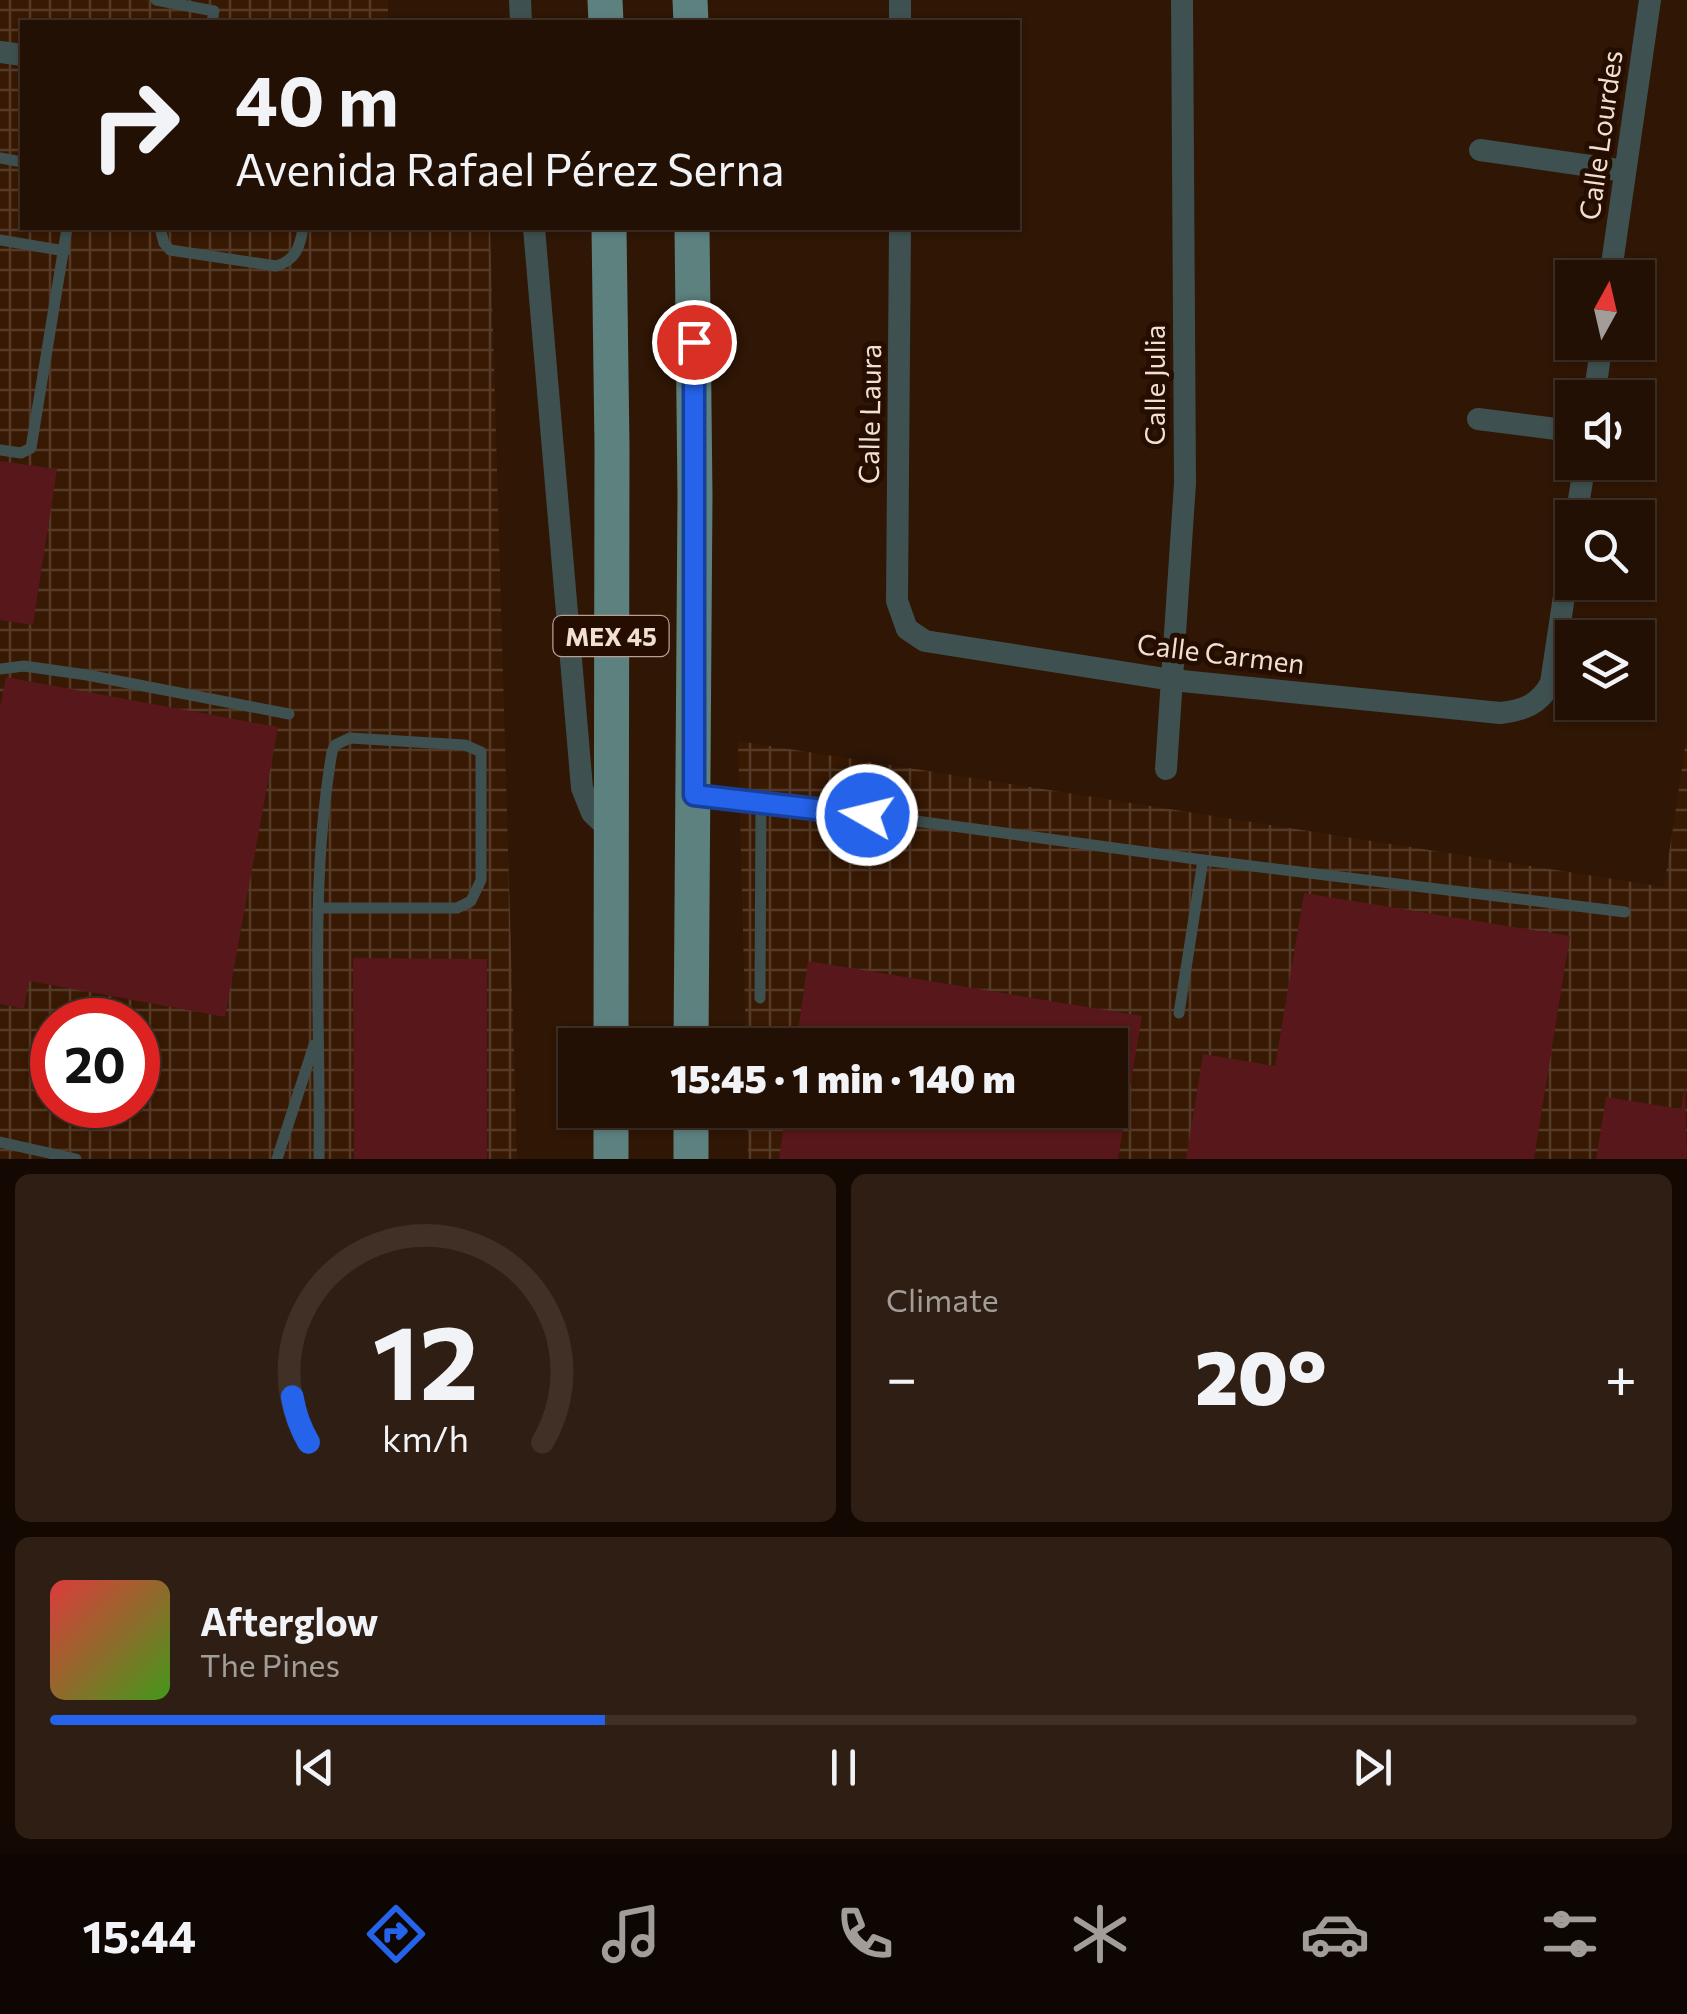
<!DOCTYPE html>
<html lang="en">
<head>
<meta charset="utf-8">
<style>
	:root { --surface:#231004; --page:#2f1e13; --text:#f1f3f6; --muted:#a39d9a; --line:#403026; --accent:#2563eb }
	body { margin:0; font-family:Commissioner,sans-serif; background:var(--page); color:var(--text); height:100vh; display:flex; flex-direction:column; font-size:38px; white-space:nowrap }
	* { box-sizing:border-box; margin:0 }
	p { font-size:32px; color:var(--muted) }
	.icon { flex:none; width:55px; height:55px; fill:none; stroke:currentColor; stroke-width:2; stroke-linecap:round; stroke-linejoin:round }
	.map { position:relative; height:1159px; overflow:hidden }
	.sheet { display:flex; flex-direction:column; gap:15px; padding:15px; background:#130902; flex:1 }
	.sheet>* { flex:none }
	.hud { position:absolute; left:20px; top:20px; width:1000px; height:210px; border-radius:0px; box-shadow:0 2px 8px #0004,0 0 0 2px var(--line); background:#231004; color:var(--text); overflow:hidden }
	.needle { width:65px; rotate:8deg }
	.buttons { position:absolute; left:1555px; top:260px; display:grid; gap:20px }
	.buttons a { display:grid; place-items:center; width:100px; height:100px; border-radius:0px; background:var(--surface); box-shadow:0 2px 8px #0004,0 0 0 2px var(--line); font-size:50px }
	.speed { position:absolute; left:30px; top:998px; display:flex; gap:20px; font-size:50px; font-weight:700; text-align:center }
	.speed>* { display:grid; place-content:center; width:130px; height:130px; border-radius:50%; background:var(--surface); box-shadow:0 2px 8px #0004,0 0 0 2px var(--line); line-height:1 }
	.speed .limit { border:15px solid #d22; background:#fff; color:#111 }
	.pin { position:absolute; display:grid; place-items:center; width:85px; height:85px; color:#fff; margin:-42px; border:5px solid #fff; border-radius:50%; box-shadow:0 2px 10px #0007 }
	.me { position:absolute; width:110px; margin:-55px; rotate:278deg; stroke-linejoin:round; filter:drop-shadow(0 0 8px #0008) }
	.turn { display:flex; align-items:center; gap:35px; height:210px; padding:0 50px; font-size:45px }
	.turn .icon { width:130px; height:130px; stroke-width:2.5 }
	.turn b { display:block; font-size:70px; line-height:85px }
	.big { font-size:75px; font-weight:800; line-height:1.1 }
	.sheet .tile { flex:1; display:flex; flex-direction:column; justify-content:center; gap:15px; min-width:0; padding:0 35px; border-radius:15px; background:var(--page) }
	.sheet .dial { align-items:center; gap:0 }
	.dial svg { height:260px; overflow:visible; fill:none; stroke:var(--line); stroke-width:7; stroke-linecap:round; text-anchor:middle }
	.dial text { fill:var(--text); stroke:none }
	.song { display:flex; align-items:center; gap:30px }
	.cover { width:120px; height:120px; border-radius:15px; background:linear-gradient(135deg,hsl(0 70% 55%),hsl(100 70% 35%)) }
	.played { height:10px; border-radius:5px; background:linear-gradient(90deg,var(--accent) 35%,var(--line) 35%) }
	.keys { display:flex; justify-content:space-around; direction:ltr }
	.heat { display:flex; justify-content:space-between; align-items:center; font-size:55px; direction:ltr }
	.sheet .tiles { flex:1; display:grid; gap:15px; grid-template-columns:1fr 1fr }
	.tile:last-child { grid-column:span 2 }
	.trip { position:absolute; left:558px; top:1028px; width:570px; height:100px; border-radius:0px; background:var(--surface); box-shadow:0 2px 8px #0004,0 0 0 2px var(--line); font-weight:800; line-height:100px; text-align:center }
	.dock { display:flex; height:160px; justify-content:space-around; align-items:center; background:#0e0602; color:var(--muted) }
	.dock .icon { width:70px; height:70px }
	.dock .active { color:var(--accent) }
	.dock b { font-size:45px; color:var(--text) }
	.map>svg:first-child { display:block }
	.industrial { fill:url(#industrial-grid); fill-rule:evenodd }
	.building { fill:#58171b }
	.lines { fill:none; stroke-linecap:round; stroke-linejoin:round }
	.service { stroke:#3e504f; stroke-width:11 }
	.minor { stroke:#3e504f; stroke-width:22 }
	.primary { stroke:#5c817f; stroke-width:35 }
	.route-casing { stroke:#184099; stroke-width:25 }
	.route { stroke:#2563eb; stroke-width:18 }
	.labels { text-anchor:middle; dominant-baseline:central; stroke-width:10; stroke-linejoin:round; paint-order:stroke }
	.shield { fill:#250d00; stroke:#b4a094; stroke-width:2.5 }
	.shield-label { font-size:25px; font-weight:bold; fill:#f1dfd4 }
	.street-label { font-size:28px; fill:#f1dfd4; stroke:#250d00 }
</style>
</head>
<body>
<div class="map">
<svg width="1687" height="1159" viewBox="0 0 1687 1159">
	<defs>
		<pattern id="industrial-grid" width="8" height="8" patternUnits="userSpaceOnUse" patternTransform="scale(2.5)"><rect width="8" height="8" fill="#381903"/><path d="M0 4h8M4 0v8" fill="none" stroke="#553a27"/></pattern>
	</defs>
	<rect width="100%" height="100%" fill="#2f1605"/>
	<g class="industrial">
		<path d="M 0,0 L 388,0 L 388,22 L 22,22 L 22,228 L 490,228 L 517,1159 L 0,1159 ZM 52,1020 L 138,1020 L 138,1105 L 52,1105 Z"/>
		<polygon points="1687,735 1687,1159 748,1159 747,1110 1110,1110 1110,1045 746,1045 738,741 1664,887"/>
	</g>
	<g class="building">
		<polygon points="0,461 57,469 33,625 0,620"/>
		<polygon points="6,677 278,727 225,1017 29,981 24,1009 0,1004 0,707"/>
		<polygon points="1304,893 1570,936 1534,1159 1186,1159 1203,1054 1275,1066"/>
		<polygon points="353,958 487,959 487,1159 354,1159"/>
		<polygon points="808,961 1142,1016 1118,1159 779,1159 786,1110 1110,1110 1110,1045 796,1045"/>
		<polygon points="1685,1085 1687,1159 1596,1159 1606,1097 1681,1109"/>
	</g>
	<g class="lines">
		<g class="service">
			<polyline points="156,0 214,11 212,22"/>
			<polyline points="0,158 22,162"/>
			<path d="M 160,228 L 164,243 L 170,250 L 276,266 C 296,260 300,247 303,228"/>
			<polyline points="0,240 65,251"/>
			<polyline points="0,450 21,453 31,448 67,228"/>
			<polyline points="0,669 24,666 87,675 289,714"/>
			<polyline points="699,795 761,800 1203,860 1179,1013"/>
			<polyline points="1203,860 1625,912"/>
			<polyline points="760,998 761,800"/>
			<polyline points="0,1142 76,1159"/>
			<polyline points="277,1159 314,1045"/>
			<path d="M 319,1159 C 321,1024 309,886 332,752 L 335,745 L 350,738 L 465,745 L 481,752 L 481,880 L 471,901 L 457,908 L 319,908"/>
		</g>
		<g class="minor">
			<polyline points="520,0 521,22"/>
			<polyline points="900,22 900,0"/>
			<polyline points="0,52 22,55"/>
			<polyline points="1480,150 1625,171"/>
			<polyline points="534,228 582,788 592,813 610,830"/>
			<path d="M 900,228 L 897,601 L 907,629 L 925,641 L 1172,680 L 1500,713 C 1524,710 1539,705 1551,683 L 1572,543"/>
			<polyline points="1610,278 1650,0"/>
			<polyline points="1594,398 1602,342"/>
			<polyline points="1478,419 1572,431"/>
			<polyline points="1576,518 1585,462"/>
			<polyline points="1166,769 1185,483 1182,0"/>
		</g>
		<g class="primary">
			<polyline points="605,0 606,22"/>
			<polyline points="690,0 691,22"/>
			<polyline points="609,228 612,446 611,1045"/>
			<polyline points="691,1045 695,495 692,228"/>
			<polyline points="611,1110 611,1159"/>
			<polyline points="691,1110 691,1159"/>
		</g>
	</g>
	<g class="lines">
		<defs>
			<polyline id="route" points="694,342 694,795 867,815"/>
		</defs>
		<use href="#route" class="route-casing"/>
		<use href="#route" class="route"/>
	</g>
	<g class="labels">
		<rect class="shield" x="553.5" y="616" width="115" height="40" rx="8"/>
		<g class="shield-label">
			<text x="611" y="636">MEX 45</text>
		</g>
		<g class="street-label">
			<text transform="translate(1600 135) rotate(-82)">Calle Lourdes</text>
			<text transform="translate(1154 385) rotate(-90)">Calle Julia</text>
			<text transform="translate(869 414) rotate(-89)">Calle Laura</text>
			<text transform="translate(1221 653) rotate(7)">Calle Carmen</text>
		</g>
	</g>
</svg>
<div class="buttons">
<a><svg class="needle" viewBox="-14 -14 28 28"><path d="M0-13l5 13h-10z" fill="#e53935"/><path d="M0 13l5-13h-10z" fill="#a39d9a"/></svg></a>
<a><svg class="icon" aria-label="sound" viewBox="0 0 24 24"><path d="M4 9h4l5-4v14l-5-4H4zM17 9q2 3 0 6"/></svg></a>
<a><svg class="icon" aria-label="search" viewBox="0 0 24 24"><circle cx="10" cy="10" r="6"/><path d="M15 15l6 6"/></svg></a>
<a><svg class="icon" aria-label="layers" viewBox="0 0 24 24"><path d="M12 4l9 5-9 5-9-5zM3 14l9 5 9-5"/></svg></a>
</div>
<div class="speed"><div class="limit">20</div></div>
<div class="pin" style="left:694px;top:342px;background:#d93025"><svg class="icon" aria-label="arrive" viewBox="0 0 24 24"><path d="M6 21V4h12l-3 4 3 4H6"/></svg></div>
<svg class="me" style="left:867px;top:815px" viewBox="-20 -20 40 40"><circle r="17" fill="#2563eb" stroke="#fff" stroke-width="3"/><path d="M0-11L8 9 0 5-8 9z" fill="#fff"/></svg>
<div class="trip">15:45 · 1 min · 140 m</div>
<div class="hud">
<div class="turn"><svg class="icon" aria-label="right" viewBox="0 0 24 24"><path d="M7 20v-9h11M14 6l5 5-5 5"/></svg><div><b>40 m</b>Avenida Rafael Pérez Serna</div></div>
</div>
</div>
<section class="sheet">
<div class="tiles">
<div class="tile dial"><svg viewBox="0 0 100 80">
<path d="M14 69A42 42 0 1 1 86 69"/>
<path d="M14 69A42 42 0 0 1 9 55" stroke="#2563eb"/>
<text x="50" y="56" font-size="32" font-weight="700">12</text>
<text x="50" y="72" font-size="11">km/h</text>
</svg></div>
<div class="tile"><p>Climate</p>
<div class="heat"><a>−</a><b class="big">20°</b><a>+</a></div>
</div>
<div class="tile">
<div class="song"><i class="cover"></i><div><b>Afterglow</b><p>The Pines</p></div></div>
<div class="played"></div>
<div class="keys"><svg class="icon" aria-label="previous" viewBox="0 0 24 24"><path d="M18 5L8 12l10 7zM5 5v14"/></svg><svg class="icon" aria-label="pause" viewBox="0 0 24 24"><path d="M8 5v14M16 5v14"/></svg><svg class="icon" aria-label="next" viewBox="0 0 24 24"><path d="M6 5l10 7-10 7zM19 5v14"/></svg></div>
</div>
</div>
</section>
<nav class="dock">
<b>15:44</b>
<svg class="icon active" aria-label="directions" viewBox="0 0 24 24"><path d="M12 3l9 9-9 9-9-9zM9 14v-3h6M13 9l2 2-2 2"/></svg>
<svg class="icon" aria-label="music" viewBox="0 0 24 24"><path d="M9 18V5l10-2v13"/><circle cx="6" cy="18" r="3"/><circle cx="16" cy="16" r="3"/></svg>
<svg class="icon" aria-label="phone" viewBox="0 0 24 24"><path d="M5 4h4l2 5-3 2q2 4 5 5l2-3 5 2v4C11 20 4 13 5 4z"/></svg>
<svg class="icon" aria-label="climate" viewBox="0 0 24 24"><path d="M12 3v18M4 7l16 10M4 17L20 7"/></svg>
<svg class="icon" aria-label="car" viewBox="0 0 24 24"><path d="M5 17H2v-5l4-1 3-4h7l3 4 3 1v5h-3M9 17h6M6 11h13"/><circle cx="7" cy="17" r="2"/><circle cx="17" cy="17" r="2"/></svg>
<svg class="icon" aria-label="filters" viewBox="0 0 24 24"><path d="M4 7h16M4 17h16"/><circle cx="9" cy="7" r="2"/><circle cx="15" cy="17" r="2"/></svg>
</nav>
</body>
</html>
